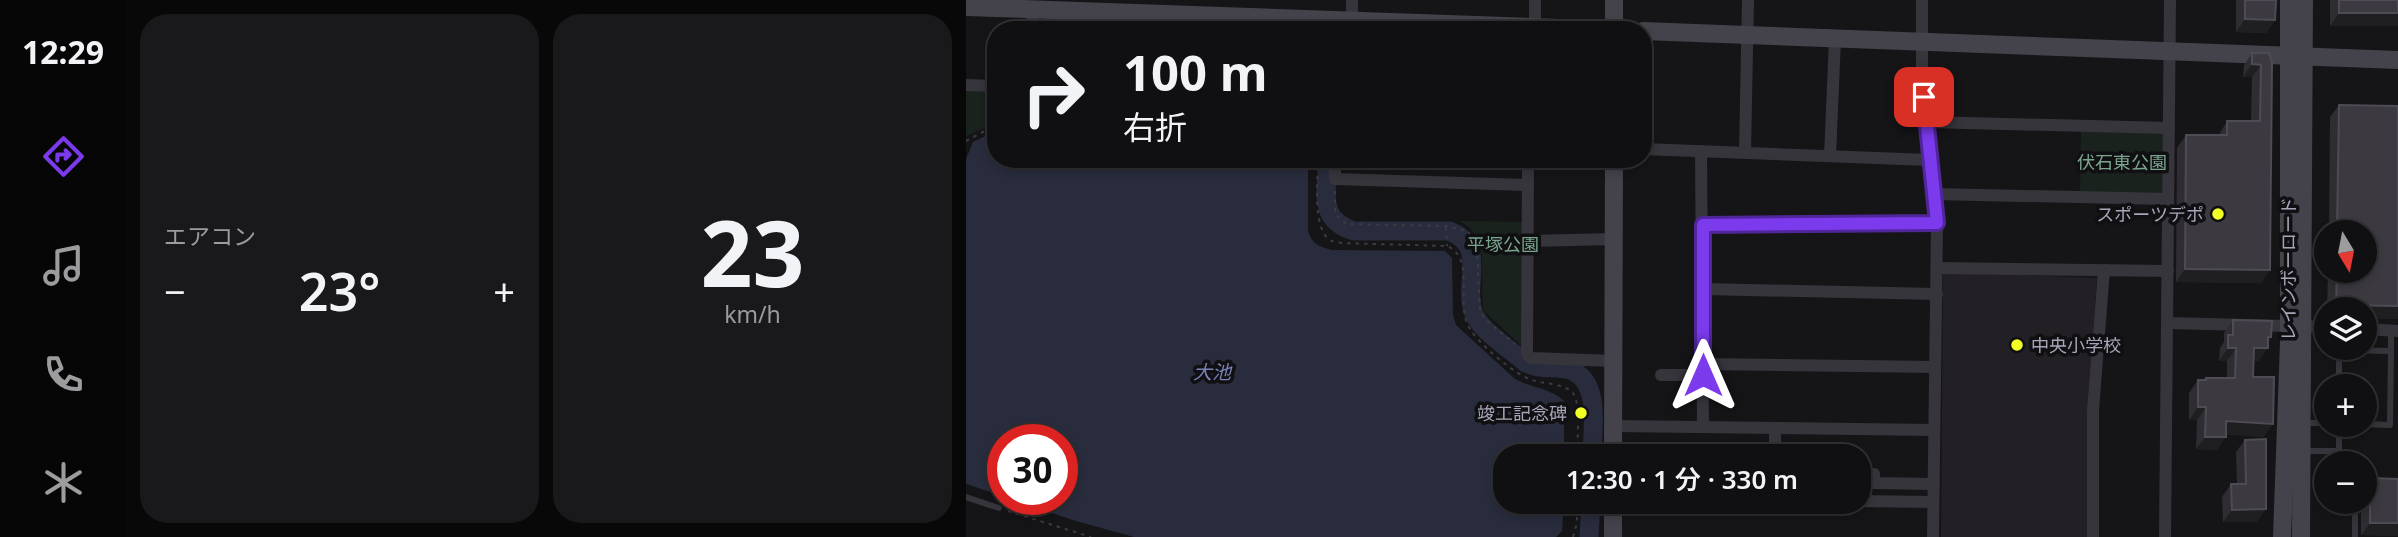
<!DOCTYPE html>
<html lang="ja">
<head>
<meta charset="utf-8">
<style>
	:root { --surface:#100f11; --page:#19181a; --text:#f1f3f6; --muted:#9c9c9f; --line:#302f31; --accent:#7c3aed }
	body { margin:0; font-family:"Noto Sans","Noto Sans JP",sans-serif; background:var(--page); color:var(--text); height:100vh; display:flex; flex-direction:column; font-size:26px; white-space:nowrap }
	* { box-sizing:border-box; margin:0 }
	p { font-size:23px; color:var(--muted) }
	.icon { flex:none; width:38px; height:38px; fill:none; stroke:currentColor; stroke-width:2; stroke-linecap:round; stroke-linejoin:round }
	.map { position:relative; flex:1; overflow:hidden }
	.drawer { display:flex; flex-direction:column; gap:14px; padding:14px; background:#090809; width:840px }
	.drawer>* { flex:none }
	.guide { position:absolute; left:21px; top:21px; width:665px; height:147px; border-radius:28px; box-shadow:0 4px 10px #0003,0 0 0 2px var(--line); background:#100f11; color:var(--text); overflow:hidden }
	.needle { width:46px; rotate:170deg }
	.buttons { position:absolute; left:1348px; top:220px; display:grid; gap:14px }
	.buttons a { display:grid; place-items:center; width:63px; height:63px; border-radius:50%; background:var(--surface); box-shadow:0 4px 10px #0003,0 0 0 2px var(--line); font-size:35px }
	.speed { position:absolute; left:21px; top:424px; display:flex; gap:14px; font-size:35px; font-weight:700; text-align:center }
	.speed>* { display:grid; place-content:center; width:91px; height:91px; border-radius:50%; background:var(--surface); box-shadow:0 4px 10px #0003,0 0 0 2px var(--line); line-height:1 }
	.speed .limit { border:10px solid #d22; background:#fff; color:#111 }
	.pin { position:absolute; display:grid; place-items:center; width:60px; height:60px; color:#fff; margin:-30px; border-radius:14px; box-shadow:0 4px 10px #0006 }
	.me { position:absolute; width:77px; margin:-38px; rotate:0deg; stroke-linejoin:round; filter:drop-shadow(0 0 5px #0008) }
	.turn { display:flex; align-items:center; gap:24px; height:147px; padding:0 21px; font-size:32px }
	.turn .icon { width:91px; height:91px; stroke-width:2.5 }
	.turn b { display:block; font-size:49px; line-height:60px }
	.big { font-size:52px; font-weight:600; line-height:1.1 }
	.drawer .widget { flex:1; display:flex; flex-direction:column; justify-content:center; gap:10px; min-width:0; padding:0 24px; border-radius:28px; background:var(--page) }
	.drawer .dial { align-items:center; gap:0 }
	.dial b { font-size:91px; line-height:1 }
	.heat { display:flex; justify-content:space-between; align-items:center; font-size:38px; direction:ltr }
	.drawer .tiles { flex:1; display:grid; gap:14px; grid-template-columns:repeat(2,1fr) }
	.trip { position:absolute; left:527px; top:444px; width:378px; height:70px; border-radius:28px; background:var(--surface); box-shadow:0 4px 10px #0003,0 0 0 2px var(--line); font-weight:600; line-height:70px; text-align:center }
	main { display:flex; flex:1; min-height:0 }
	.tab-bar { display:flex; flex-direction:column; width:126px; justify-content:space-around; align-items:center; background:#060607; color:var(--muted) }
	.tab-bar .icon { width:49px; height:49px }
	.tab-bar .active { color:var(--accent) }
	.tab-bar b { font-size:32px; color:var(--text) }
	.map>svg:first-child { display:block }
	.built { fill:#222024 }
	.green { fill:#1a221e }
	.water { fill:#292c3c }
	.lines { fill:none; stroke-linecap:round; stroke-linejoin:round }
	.river { stroke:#292c3c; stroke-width:19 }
	.path { stroke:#3c3b43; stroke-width:2; stroke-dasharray:3.5 5; stroke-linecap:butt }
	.lane { stroke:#37353c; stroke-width:6 }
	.street { stroke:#37353c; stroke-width:12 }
	.secondary { stroke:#44434c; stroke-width:18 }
	.wall { fill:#2f2d32 }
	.shaded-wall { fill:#1f1e21 }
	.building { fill:#3c3a40; stroke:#4d4b53; stroke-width:2 }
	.route-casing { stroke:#51269a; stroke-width:18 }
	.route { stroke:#7c3aed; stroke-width:12 }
	.poi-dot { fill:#f1ff24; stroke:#100f12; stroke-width:2.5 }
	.labels { text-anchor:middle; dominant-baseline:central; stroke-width:7; stroke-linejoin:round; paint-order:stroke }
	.park-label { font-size:18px; fill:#7aa58e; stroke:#100f12 }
	.poi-label { font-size:18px; fill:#a7a5b8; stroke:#100f12; text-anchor:end }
	.street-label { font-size:18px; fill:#a7a5b8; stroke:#100f12 }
	.water-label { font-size:19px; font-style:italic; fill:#7981b7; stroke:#100f12 }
</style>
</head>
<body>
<main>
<nav class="tab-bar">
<b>12:29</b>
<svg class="icon active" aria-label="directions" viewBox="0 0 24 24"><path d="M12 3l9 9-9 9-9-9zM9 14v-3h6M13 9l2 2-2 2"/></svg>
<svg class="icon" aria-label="music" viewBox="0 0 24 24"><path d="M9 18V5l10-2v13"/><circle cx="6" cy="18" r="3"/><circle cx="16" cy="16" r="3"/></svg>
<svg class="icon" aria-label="phone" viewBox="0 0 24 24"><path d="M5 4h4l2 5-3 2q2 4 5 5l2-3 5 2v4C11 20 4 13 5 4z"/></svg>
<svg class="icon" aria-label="climate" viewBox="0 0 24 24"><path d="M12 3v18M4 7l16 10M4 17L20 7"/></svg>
</nav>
<section class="drawer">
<div class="tiles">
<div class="widget"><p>エアコン</p>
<div class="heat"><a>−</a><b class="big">23°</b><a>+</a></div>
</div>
<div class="widget dial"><b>23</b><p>km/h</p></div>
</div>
</section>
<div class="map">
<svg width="1432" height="537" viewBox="0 0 1432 537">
	<rect width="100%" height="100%" fill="#151417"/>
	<polygon class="built" points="977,272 1131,278 1121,411 1121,537 975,537"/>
	<g class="green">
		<polygon points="0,90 30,91 30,123 0,136"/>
		<polygon points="1115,130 1197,132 1196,196 1114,193"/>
		<path d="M 493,221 L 560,222 L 559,349 L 518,311 C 511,281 528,237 493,221 Z"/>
	</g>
	<path class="water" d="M 30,131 L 30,159 L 342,159 L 342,231 C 346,244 353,247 366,250 L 479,251 L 486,258 L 487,315 L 490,325 L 548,378 C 563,388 585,388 598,401 L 598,457 L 539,457 L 539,502 L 598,502 L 596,531 L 590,537 L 168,537 L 110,521 L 44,499 L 96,499 L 96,439 L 37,439 L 37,496 L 0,484 L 0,159 L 7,142 Z"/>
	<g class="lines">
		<g class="river">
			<polyline points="117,30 118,23 128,25 131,30"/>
			<path d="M 362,159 C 361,191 351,220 388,231 L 483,231 C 523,246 496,284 508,314 C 514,330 546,351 560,363 C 574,370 589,366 604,370 C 636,381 626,430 626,457"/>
			<polyline points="623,537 625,502"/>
		</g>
		<g class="path">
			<polyline points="25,127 26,98"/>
			<polyline points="0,141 30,125"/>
			<path d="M 352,159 C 352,178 346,229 364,240 C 367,242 371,242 375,243 L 481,246 C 511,259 488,305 504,329 C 514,345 548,374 566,380 C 577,384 598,383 607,393 C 615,403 611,443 611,457"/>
			<polyline points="369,191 369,214 380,224 480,226 501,231 506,236 511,250 514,312 521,321 549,344"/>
			<polyline points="480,227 481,246"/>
			<polyline points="42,511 125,537"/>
			<polyline points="607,537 611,523 611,502"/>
		</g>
		<g class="lane">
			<polyline points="1425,331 1425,351"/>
			<polyline points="1373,387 1373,350 1425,351 1424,425 1398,424"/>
			<polyline points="1338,423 1360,423"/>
			<polyline points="1336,451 1373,451"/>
			<polyline points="1373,464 1373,425"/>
			<polyline points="0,497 33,508"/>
			<polyline points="1389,537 1389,502"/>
		</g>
		<g class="street">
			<polyline points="569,0 569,27"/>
			<polyline points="956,0 956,72 971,223 967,537"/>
			<polyline points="386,21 386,0"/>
			<polyline points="66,30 66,9"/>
			<polyline points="0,85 30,86"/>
			<polyline points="960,122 1203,128"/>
			<polyline points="677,149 963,160"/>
			<polyline points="735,151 737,427"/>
			<polyline points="779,152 782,0"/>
			<polyline points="864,156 869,39"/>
			<polyline points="369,159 369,179 562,185"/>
			<polyline points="562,159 561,354 565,358 648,361"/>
			<polyline points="968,194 1202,199"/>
			<polyline points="736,225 971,223"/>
			<polyline points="562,241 648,239"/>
			<polyline points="971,268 1202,271"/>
			<polyline points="737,289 971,294"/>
			<polyline points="1201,323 1360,327"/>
			<polyline points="1398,329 1432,331"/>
			<polyline points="737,364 969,367"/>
			<polyline points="695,375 737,375"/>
			<polyline points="647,426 968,430"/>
			<polyline points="809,457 809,428"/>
			<polyline points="908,474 908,483 968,484"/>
			<polyline points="892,501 967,502"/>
			<polyline points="1127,537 1127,410 1138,270"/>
			<polyline points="1199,537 1204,0"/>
		</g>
		<g class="secondary">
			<polyline points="648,0 648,30"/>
			<polyline points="0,7 651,30"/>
			<polyline points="677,31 1432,60"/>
			<polyline points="647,457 648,159"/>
			<polyline points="647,537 647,502"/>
			<polyline points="1316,537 1323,342 1323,0"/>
			<polyline points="1335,537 1338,0"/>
		</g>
	</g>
	<g class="wall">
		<polygon points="1270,0 1310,0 1309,20 1300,33 1270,32"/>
		<polygon points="1364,0 1432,0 1364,26"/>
		<polygon points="1286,53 1303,53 1295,283 1210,282 1211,148 1220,135 1253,135 1261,121 1285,121 1286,77 1277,77 1278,65"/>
		<polygon points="1373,105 1432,319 1398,319 1398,310 1361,310 1362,271 1398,271 1398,233 1363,233 1364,117"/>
		<polygon points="1267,320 1305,337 1293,361 1288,361 1287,377 1298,437 1260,434 1251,450 1230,449 1231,420 1223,420 1223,393 1232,380 1238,380 1240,378 1261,378 1261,361 1253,361 1254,348 1258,342 1258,333"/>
		<polygon points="1279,440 1291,522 1257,522 1256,497 1265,484 1271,484 1270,452"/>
		<polygon points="1404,478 1432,479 1432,536 1395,535 1395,502 1398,502 1398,487"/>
	</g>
	<g class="shaded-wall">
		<polygon points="1373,13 1432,13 1432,26 1364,26"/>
		<polygon points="1279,19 1309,20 1300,33 1270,32"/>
		<polygon points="1286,64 1295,65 1286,77 1277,77"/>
		<polygon points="1219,269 1304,270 1295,283 1210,282"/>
		<polygon points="1370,305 1432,306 1432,319 1398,319 1398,310 1367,310"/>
		<polygon points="1302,337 1305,337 1297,348 1302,348 1293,361 1279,361 1288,348"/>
		<polygon points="1262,348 1270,348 1261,361 1253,361"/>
		<polygon points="1232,407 1240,407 1231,420 1223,420"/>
		<polygon points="1260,421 1307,424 1298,437 1251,434"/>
		<polygon points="1239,437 1260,437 1251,450 1230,449"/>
		<polygon points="1300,509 1291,522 1257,522 1266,510"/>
		<polygon points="1404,523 1432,523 1432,536 1395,535"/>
	</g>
	<g class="building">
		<polygon points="1279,0 1310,0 1309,20 1279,19"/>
		<rect x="1373" y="0" width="59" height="13"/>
		<polygon points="1286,53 1303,53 1306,63 1304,270 1219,269 1220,135 1261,135 1261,121 1294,121 1295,65 1286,64"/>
		<polygon points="1373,105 1432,106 1432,306 1370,305 1371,271 1398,271 1398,233 1371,233"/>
		<polygon points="1267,320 1306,321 1305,337 1302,337 1302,348 1288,348 1287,377 1308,377 1307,424 1260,421 1260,437 1239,437 1240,407 1232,407 1232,380 1240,380 1240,378 1269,378 1270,348 1262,348 1262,335 1267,335"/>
		<polygon points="1300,439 1300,509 1266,510 1265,484 1280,484 1279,440"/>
		<polygon points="1404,478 1432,479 1432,523 1404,523"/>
	</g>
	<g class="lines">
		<defs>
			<polyline id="route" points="737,375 737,225 971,223 958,97"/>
		</defs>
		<use href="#route" class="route-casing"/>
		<use href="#route" class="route"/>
	</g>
	<g class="poi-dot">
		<circle cx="1252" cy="214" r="7"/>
		<circle cx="1051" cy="345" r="7"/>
		<circle cx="615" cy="413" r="7"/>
	</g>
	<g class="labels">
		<g class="park-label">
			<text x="1156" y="162">伏石東公園</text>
			<text x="537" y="244">平塚公園</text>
		</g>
		<g class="poi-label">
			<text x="1238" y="214">スポーツデポ</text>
			<text x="1065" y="345" text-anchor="start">中央小学校</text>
			<text x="601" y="413">竣工記念碑</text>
		</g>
		<g class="street-label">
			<text transform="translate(1322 269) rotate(-90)">レインボーロード</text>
		</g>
		<g class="water-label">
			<text x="246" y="372">大池</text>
		</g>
	</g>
</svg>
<div class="buttons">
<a><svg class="needle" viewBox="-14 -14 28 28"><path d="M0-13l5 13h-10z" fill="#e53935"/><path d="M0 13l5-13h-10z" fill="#9c9c9f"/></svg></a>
<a><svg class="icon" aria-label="layers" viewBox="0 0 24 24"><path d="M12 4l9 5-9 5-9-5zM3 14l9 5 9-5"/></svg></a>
<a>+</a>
<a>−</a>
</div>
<div class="speed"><div class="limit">30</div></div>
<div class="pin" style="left:958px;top:97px;background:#d93025"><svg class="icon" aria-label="arrive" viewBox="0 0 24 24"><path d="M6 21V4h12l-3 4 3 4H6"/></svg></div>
<svg class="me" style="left:737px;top:375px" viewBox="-20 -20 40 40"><path d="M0-17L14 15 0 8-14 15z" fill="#7c3aed" stroke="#fff" stroke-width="4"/></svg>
<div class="trip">12:30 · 1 分 · 330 m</div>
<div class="guide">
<div class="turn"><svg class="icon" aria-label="right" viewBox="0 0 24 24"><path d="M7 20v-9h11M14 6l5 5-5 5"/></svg><div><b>100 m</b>右折</div></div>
</div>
</div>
</main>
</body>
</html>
